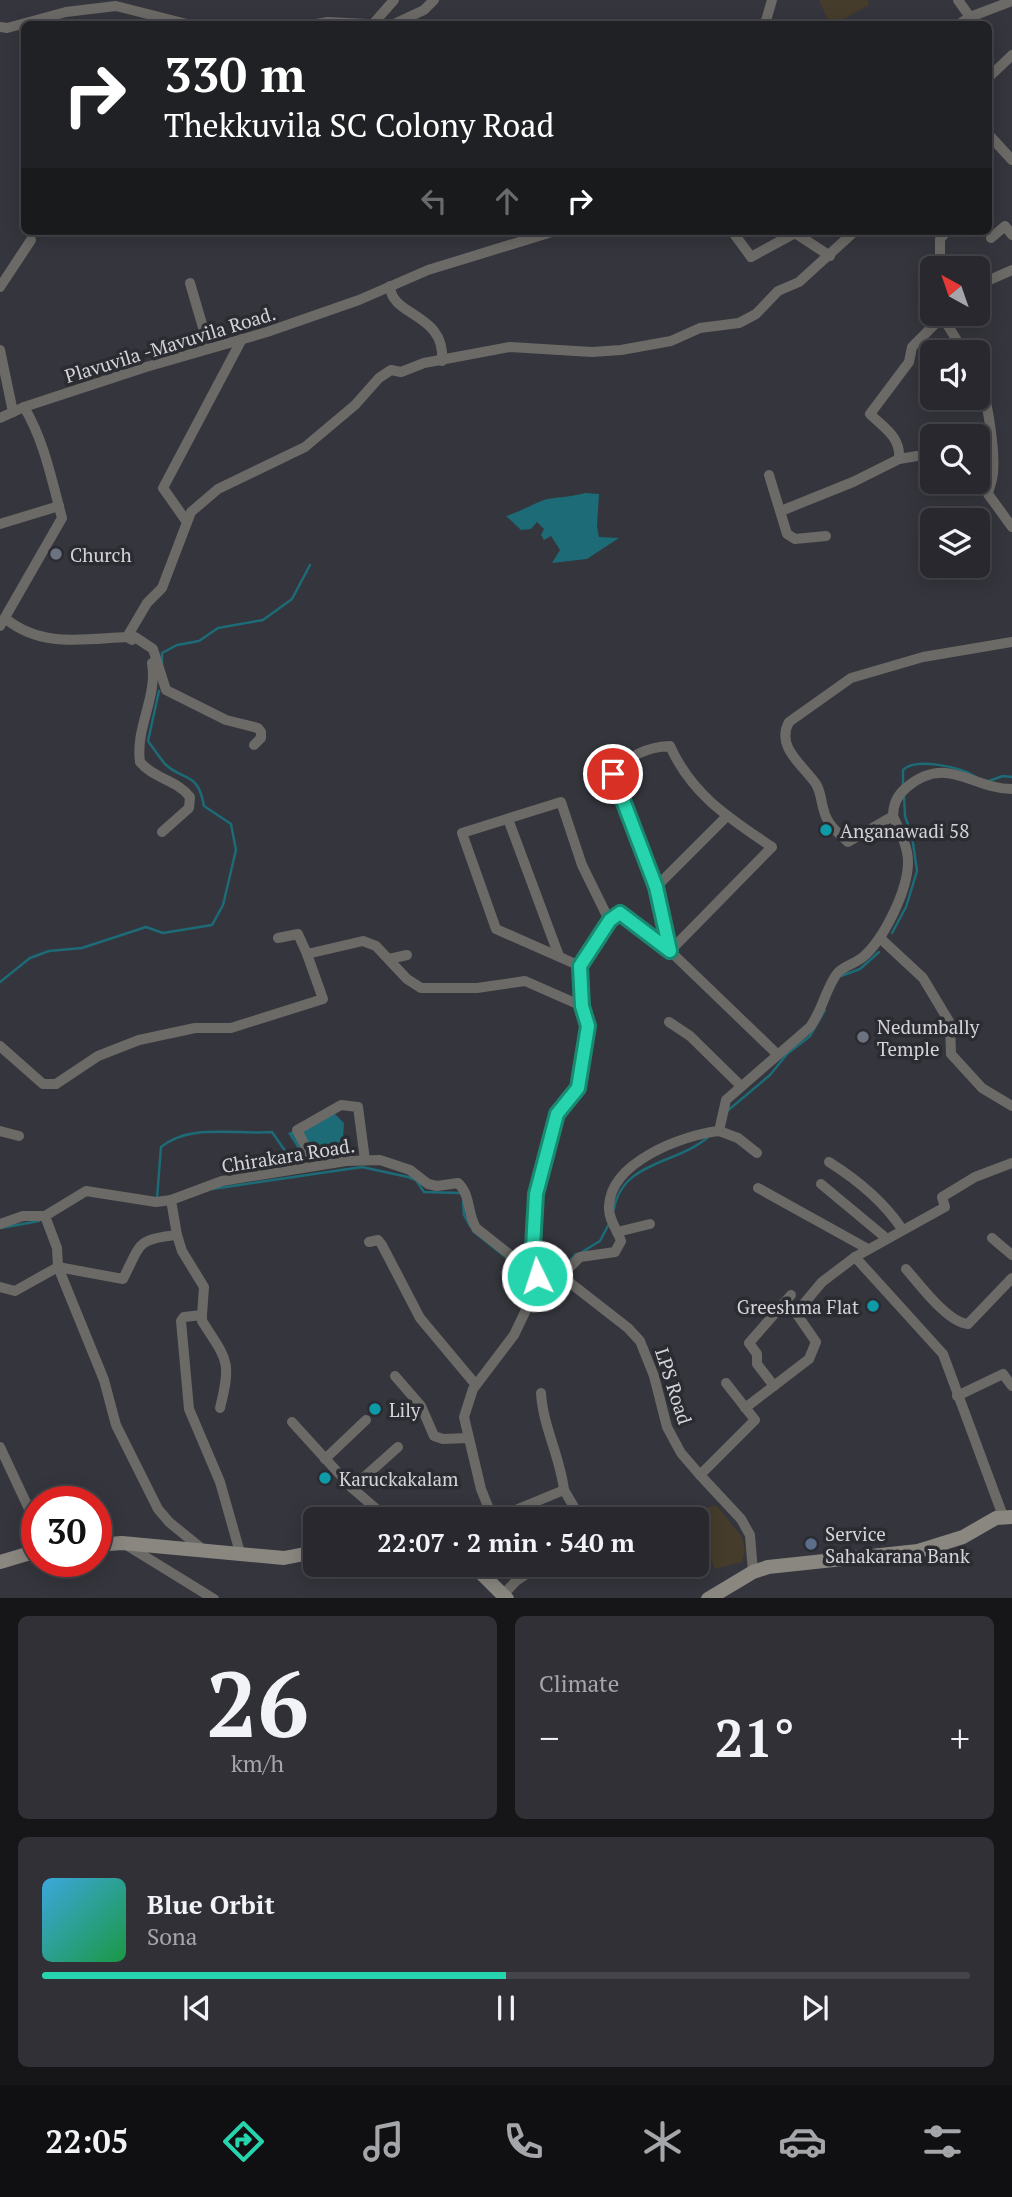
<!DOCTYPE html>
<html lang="en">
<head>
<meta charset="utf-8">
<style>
	:root { --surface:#28282e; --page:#303036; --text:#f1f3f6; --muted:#a5a6aa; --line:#44444a; --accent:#26d5ae }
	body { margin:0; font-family:"PT Serif",serif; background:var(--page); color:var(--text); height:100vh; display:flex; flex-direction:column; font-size:26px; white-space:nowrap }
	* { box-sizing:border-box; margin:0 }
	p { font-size:23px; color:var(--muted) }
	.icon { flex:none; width:38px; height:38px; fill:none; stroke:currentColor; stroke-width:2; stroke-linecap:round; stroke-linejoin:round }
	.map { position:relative; height:1598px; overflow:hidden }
	.panel { display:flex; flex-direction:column; gap:18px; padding:18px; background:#161619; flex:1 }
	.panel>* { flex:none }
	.top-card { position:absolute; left:21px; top:21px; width:971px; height:214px; border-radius:10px; box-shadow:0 4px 18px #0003,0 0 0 2px var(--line); background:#202124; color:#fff; overflow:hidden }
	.needle { width:46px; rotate:320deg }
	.buttons { position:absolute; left:920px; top:256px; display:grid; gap:14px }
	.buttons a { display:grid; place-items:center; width:70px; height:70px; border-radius:10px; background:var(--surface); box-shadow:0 4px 18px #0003,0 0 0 2px var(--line); font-size:35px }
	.speed { position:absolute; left:21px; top:1486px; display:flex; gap:14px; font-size:35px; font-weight:700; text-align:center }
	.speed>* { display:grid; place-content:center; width:91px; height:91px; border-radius:50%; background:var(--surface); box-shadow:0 4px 18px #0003,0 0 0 2px var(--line); line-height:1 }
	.speed .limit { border:10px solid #d22; background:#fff; color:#111 }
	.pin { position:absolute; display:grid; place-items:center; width:60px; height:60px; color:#fff; margin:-30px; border:4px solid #fff; border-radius:50%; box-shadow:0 2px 7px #0007 }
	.me { position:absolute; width:77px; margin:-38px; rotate:356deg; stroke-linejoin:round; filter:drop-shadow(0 0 5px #0008) }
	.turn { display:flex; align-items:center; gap:24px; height:147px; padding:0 28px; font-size:32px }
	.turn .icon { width:91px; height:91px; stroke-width:2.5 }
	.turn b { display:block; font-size:49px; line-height:60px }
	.lanes { display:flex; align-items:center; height:66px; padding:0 28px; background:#0003; justify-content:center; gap:35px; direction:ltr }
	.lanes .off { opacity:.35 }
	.big { font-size:52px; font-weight:800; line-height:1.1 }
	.panel .widget { flex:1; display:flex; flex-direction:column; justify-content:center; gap:10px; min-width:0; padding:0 24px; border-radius:10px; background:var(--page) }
	.panel .dial { align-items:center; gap:0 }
	.dial b { font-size:91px; line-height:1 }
	.song { display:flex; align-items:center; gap:21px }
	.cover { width:84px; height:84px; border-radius:10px; background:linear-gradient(135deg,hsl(200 70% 55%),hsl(140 70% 35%)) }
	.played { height:7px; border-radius:4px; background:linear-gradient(90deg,var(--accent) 50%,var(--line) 50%) }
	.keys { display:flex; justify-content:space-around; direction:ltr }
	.heat { display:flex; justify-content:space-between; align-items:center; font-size:38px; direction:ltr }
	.panel .tiles { flex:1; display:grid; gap:18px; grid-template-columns:1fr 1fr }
	.widget:last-child { grid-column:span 2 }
	.trip { position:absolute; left:303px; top:1507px; width:406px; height:70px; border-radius:10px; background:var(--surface); box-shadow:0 4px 18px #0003,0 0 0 2px var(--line); font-weight:800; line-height:70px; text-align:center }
	.menu { display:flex; height:112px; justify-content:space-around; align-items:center; background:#101012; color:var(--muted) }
	.menu .icon { width:49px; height:49px }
	.menu .active { color:var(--accent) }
	.menu b { font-size:32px; color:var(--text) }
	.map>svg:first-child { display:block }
	.education { fill:#463c2b }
	.water { fill:#1c6b76 }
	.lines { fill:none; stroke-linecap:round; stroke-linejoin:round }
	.stream { stroke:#1c6b76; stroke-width:2.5 }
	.street { stroke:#6c6a66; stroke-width:10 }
	.secondary { stroke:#8a8781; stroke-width:14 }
	.route-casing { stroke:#198a71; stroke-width:18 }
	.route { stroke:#26d5ae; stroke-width:12 }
	.worship-dot { fill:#6b7280; stroke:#2b2b32; stroke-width:2.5 }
	.culture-dot { fill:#0f9aa8; stroke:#2b2b32; stroke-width:2.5 }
	.service-dot { fill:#5c6f8a; stroke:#2b2b32; stroke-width:2.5 }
	.labels { text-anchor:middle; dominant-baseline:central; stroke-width:7; stroke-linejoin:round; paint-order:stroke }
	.street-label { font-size:19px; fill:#d4d3d8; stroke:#2b2b32 }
	.poi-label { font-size:19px; fill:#d4d3d8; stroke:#2b2b32; text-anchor:start }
</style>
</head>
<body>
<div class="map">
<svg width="1012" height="1599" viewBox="0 0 1012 1599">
	<rect width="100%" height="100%" fill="#35353d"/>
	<g class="education">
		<polygon points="819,0 868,0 869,5 838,22 827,18"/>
		<polygon points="716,1505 742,1537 745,1551 742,1562 714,1569 706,1538 697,1537 696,1519 679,1518"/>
	</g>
	<g class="water">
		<path d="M 585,493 L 599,494 L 597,527 L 599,537 L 619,538 L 587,559 L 552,563 L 560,550 L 551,536 L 544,540 L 541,535 L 544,529 L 537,522 L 531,529 L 521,530 L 506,516 C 519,512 531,505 544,500 C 553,497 573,497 585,493 Z"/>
		<polygon points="335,1114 344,1123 342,1155 305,1160 288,1133"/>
	</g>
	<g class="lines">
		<g class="stream">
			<polyline points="162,663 162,653 177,645 199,641 218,628 263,620 292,599 310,565"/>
			<polyline points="989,781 1003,776 1012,777"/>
			<path d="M 903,787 L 903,770 C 915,757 961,767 976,777"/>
			<polyline points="892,933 906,907 917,871 912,836 905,816 904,794"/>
			<polyline points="841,976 860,969 879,952"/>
			<path d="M 0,982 L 30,958 L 49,951 L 82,948 L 146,927 L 163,933 L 212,925 L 223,905 L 236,850 L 231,824 L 204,806 C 198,771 184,782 165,764 C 159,757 154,749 148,741 L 159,691"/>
			<polyline points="726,1112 770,1075 787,1054 810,1036 825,1010"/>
			<polyline points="212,1189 362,1167 408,1177 416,1180 424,1192 460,1193"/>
			<path d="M 157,1198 L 161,1147 C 191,1123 236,1135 272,1132 L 288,1155 L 303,1152"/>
			<polyline points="463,1202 464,1215 470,1226"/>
			<path d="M 614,1209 C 622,1161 678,1164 708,1137"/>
			<polyline points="1,1228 39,1221"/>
			<polyline points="473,1231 528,1275"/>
			<polyline points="582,1252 600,1241 610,1222"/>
			<polyline points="559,1272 576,1254"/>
		</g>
		<g class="street">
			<polyline points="958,0 970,17"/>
			<polyline points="316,24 328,22 368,24"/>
			<polyline points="373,24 394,0"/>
			<polyline points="394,24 424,10 434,0"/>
			<polyline points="765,24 772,0"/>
			<polyline points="959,24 970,17 1012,1"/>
			<polyline points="0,27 7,28 66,12 116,6 187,24"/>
			<polyline points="989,77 1012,55"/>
			<polyline points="989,135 1012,160"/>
			<polyline points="732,231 751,257 795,233 830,256"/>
			<polyline points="991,238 1005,226 1012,235"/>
			<polyline points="943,268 940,262 940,239 947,231"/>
			<polyline points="190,283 209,348"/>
			<polyline points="978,285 1012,270"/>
			<path d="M 390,286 C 391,317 446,313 442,361"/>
			<polyline points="0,287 31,240"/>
			<polyline points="942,316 964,352"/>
			<polyline points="0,350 13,412"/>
			<path d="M 978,376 C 987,395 997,458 992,479 C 991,484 989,488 988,494 L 1012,527"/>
			<polyline points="0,418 24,407 146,367 267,332 359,300 428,270 555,231"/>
			<polyline points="899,459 917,456"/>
			<polyline points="769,475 787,534 795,539 826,536"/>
			<path d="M 781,511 L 853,482 L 899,459 C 901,437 884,428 870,414 L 909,362 L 912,347 L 946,313"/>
			<polyline points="187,522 163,488 242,339"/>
			<polyline points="0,524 59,506"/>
			<path d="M 6,619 C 42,648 84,639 127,637 L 132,640"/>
			<path d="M 0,626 L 62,518 C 52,481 44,440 24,407"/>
			<path d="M 152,663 C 158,696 135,728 140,762 C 154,779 177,780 190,797 L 189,808 L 162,832"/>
			<polyline points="254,745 261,738 261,732 258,728 226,720 166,690 153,649 135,637 127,637 147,603 162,588 191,512 218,489 305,447 355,405 379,378 391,370 401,372 424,363 510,347 592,352 621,350 671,341 700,328 739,323 756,314 778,291 799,282 855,231"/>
			<path d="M 670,746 C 692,795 729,818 772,847 L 670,951 L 656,887 L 613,774 C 629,756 646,747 670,746 Z"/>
			<path d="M 893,816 C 893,804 897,795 907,787 C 947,754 972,789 1012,789"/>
			<polyline points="508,819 559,956"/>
			<polyline points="656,887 727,816"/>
			<polyline points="278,938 298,934 307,954 363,941 376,946 407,979 421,988 477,988 525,981 582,1006"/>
			<polyline points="880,938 923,978 950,1023 951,1054 982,1088 1012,1106"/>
			<polyline points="389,959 407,955"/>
			<polyline points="580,966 496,929 462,833 561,802 582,865 609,920"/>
			<polyline points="669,1022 690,1036 741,1086"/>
			<polyline points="0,1046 43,1084 56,1084 98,1056 139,1040 195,1028 231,1028 323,999 307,954"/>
			<polyline points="0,1131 19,1136"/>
			<polyline points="719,1131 738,1138 757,1153"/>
			<path d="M 829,1162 C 856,1179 884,1202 902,1229"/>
			<polyline points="315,1165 297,1130 341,1105 358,1107 365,1160"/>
			<polyline points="821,1184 886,1238"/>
			<polyline points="758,1188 868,1249"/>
			<polyline points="45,1216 57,1248 58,1267 104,1380 116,1425 158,1509 169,1522 201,1548"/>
			<path d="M 0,1224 L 23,1216 L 45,1216 L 86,1191 L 156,1202 L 171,1200 L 222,1181 L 346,1161 L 380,1160 L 410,1170 L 428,1184 L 437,1186 L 458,1183 C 471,1195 467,1213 476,1228 L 537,1276"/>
			<polyline points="617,1232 650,1224"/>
			<polyline points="177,1235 182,1251 204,1287 202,1315 184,1317 181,1321 189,1409 220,1482 241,1556"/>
			<polyline points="992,1238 1012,1255"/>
			<polyline points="369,1242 378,1240 382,1245 420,1318 476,1385"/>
			<polyline points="855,1257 945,1207 942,1197 975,1177 1012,1163"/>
			<path d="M 906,1269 C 920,1285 948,1323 968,1324 L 1012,1278"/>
			<path d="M 554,1283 L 580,1257 L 615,1252 L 621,1241 C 617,1229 608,1219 609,1206 C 611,1162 682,1135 719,1131 L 726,1100 L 810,1027 C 822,1011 825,991 836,975 C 842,966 855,964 863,957 C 884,939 908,890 908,862 C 908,846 899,830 893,816 L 848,842 C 838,833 827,824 824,811 C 821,802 821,792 816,784 C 804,766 775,747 789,722 L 851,678 L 923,657 L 1012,642"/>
			<path d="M 0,1287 L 15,1291 L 58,1267 L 123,1279 C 141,1244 136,1239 177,1235 L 171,1200"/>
			<polyline points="537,1287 569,1282 628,1328 640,1341 654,1376 667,1427 681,1453 700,1475"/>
			<path d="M 202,1315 L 202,1321 C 227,1360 232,1360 220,1408"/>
			<polyline points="395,1376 421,1406 434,1436 443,1439 468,1438"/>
			<polyline points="726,1383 755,1420 700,1475 741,1519 750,1535 753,1572"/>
			<polyline points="774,1386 757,1364 757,1354 749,1343 791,1295"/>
			<polyline points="957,1396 1003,1374 1012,1386"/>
			<polyline points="745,1408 809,1359 816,1342 796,1313 822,1282 855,1257 943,1354 1003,1516"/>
			<polyline points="292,1422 352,1488 388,1519"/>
			<polyline points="0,1447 37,1526"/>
			<polyline points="325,1459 366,1420"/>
			<polyline points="352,1488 398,1447"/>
			<polyline points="564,1490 581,1519"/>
			<polyline points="493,1519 481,1489 464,1417 473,1389 514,1335 537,1287 533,1247 536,1194 557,1114 578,1088 588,1026 582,1006 580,966 609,920 619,913 670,951 777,1054"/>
			<path d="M 503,1519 L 518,1509 L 564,1490 C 560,1456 543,1427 541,1393"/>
			<polyline points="128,1546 214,1599"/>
			<polyline points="503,1595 516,1581 541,1564"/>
		</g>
		<g class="secondary">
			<polyline points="96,1545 122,1543 284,1558 315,1552"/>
			<polyline points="0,1562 37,1551"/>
			<polyline points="472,1564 507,1599"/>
			<polyline points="708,1599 753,1572 768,1567 918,1551 963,1537 996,1518 1012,1517"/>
		</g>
	</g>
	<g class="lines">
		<defs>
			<polyline id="route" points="537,1276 533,1247 536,1194 557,1114 578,1088 588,1026 582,1006 580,966 610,920 620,913 670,951 656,887 613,774"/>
		</defs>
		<use href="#route" class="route-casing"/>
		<use href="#route" class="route"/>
	</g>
	<g class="worship-dot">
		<circle cx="56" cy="554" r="7"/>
		<circle cx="863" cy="1037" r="7"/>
	</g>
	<g class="culture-dot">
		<circle cx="826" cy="830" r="7"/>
		<circle cx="873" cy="1306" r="7"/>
		<circle cx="375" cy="1409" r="7"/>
		<circle cx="325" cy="1478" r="7"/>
	</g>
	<circle class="service-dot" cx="811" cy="1544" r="7"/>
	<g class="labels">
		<g class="street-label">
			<text transform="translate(170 344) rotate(-17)">Plavuvila -Mavuvila Road.</text>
			<text transform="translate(288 1155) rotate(-9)">Chirakara Road.</text>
			<text transform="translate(674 1386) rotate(72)">LPS Road</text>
		</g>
		<g class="poi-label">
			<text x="70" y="554">Church</text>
			<text x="840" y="830">Anganawadi 58</text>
			<text x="877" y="1026">Nedumbally<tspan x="877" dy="22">Temple</tspan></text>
			<text x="859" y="1306" text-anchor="end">Greeshma Flat</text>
			<text x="389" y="1409">Lily</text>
			<text x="339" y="1478">Karuckakalam</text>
			<text x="825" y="1533">Service<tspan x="825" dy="22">Sahakarana Bank</tspan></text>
		</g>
	</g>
</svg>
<div class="buttons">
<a><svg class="needle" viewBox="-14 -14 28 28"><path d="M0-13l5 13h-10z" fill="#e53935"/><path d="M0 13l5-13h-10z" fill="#a5a6aa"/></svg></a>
<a><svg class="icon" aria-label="sound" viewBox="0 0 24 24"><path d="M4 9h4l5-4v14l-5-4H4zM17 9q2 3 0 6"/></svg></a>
<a><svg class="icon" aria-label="search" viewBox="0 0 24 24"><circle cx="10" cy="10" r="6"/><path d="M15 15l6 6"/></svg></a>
<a><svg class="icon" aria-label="layers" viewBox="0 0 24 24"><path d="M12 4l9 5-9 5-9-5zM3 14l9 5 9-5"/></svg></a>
</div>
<div class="speed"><div class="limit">30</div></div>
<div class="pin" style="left:613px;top:774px;background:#d93025"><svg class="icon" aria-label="arrive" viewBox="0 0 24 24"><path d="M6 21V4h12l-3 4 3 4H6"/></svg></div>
<svg class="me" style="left:537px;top:1276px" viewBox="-20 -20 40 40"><circle r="17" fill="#26d5ae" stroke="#fff" stroke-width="3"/><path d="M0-11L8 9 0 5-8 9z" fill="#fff"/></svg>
<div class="trip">22:07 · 2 min · 540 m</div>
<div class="top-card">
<div class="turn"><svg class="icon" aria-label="right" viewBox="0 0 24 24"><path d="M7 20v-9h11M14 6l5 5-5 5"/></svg><div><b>330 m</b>Thekkuvila SC Colony Road</div></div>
<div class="lanes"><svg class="icon off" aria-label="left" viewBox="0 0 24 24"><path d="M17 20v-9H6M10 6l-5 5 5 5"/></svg><svg class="icon off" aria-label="ahead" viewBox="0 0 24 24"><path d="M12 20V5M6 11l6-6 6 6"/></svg><svg class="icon" aria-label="right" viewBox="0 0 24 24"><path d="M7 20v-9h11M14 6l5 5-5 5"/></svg></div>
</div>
</div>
<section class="panel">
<div class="tiles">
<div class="widget dial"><b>26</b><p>km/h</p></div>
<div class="widget"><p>Climate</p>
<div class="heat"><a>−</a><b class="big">21°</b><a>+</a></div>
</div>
<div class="widget">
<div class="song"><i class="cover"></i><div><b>Blue Orbit</b><p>Sona</p></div></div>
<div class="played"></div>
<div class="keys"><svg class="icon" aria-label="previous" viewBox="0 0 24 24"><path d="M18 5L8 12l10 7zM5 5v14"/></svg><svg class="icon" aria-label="pause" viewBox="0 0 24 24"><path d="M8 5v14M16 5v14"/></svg><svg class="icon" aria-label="next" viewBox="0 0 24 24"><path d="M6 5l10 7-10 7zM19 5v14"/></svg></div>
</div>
</div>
</section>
<nav class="menu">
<b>22:05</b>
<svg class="icon active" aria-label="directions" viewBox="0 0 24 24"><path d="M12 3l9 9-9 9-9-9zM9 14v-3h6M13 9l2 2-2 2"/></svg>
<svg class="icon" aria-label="music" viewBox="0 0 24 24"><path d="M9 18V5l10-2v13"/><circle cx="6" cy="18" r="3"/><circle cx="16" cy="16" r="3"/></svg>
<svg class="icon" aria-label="phone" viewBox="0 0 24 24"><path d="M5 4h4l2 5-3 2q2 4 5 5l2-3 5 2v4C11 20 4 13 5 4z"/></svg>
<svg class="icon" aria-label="climate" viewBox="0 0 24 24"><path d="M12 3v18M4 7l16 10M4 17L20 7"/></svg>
<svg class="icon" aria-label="car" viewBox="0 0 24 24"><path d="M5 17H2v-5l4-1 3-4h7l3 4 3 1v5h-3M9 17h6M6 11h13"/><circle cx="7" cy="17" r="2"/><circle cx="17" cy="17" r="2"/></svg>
<svg class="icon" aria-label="filters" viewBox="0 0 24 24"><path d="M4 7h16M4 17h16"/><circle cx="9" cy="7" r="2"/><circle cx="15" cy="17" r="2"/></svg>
</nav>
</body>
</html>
